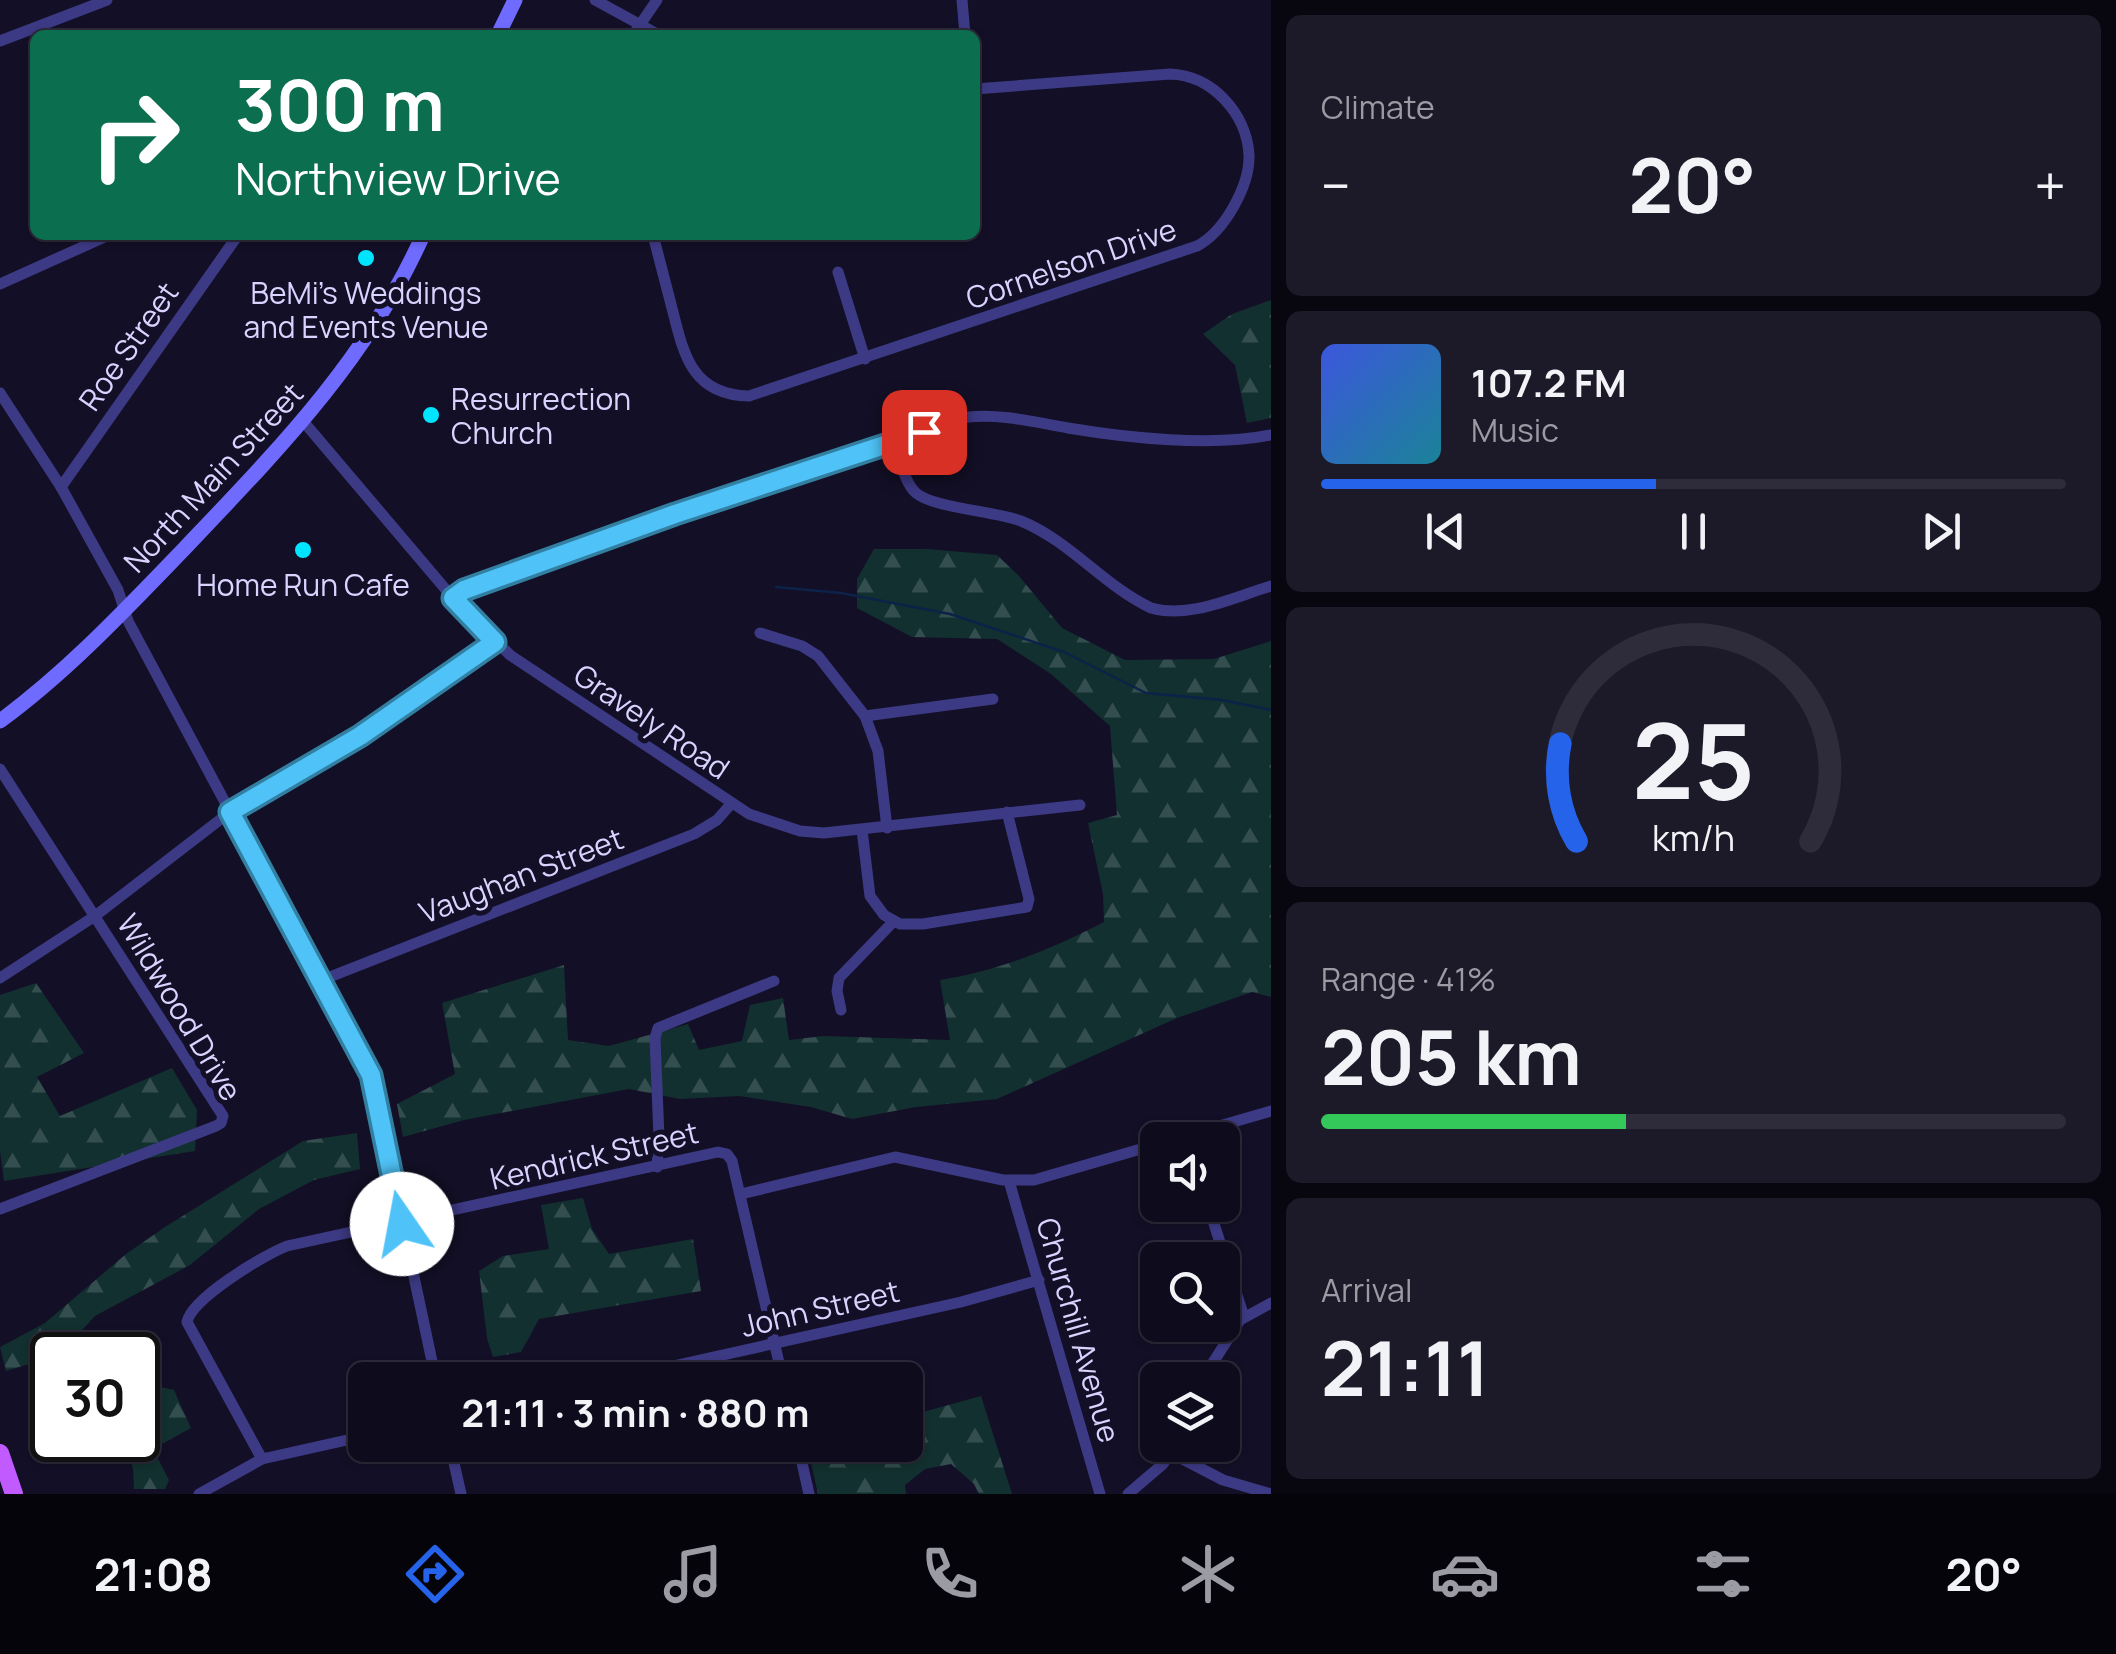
<!DOCTYPE html>
<html lang="en">
<head>
<meta charset="utf-8">
<style>
	:root { --surface:#0e0b1c; --page:#1c1929; --text:#f1f3f6; --muted:#9b9ba3; --line:#2e2b3b; --accent:#2563eb }
	body { margin:0; font-family:Manrope,sans-serif; background:var(--page); color:var(--text); height:100vh; display:flex; flex-direction:column; font-size:38px; white-space:nowrap }
	* { box-sizing:border-box; margin:0 }
	p { font-size:32px; color:var(--muted) }
	.icon { flex:none; width:55px; height:55px; fill:none; stroke:currentColor; stroke-width:2; stroke-linecap:round; stroke-linejoin:round }
	.map { position:relative; flex:1; overflow:hidden }
	.side { display:flex; flex-direction:column; gap:15px; padding:15px; background:#08060f; width:845px }
	.side>* { flex:none }
	.hud { position:absolute; left:30px; top:30px; width:950px; height:210px; border-radius:15px; box-shadow:0 2px 8px #0004,0 0 0 2px var(--line); background:#0b6e4f; color:#fff; overflow:hidden }
	.fabs { position:absolute; left:1140px; top:1122px; display:grid; gap:20px }
	.fabs a { display:grid; place-items:center; width:100px; height:100px; border-radius:15px; background:var(--surface); box-shadow:0 2px 8px #0004,0 0 0 2px var(--line); font-size:50px }
	.speed { position:absolute; left:30px; top:1332px; display:flex; gap:20px; font-size:50px; font-weight:700; text-align:center }
	.speed>* { display:grid; place-content:center; width:130px; height:130px; border-radius:50%; background:var(--surface); box-shadow:0 2px 8px #0004,0 0 0 2px var(--line); line-height:1 }
	.speed .limit { border:5px solid #111; border-radius:15px; background:#fff; color:#111 }
	.pin { position:absolute; display:grid; place-items:center; width:85px; height:85px; color:#fff; margin:-42px; border-radius:20px; box-shadow:0 5px 15px #0006 }
	.me { position:absolute; width:110px; margin:-55px; rotate:348deg; stroke-linejoin:round; filter:drop-shadow(0 0 8px #0008) }
	.turn { display:flex; align-items:center; gap:35px; height:210px; padding:0 40px; font-size:45px }
	.turn .icon { width:130px; height:130px; stroke-width:2.5 }
	.turn b { display:block; font-size:70px; line-height:85px }
	.big { font-size:75px; font-weight:700; line-height:1.1 }
	.side .card { flex:1; display:flex; flex-direction:column; justify-content:center; gap:15px; min-width:0; padding:0 35px; border-radius:15px; background:var(--page) }
	.side .dial { align-items:center; gap:0 }
	.dial svg { height:260px; overflow:visible; fill:none; stroke:var(--line); stroke-width:7; stroke-linecap:round; text-anchor:middle }
	.dial text { fill:var(--text); stroke:none }
	.song { display:flex; align-items:center; gap:30px }
	.cover { width:120px; height:120px; border-radius:15px; background:linear-gradient(135deg,hsl(230 70% 55%),hsl(190 70% 35%)) }
	.played { height:10px; border-radius:5px; background:linear-gradient(90deg,var(--accent) 45%,var(--line) 45%) }
	.keys { display:flex; justify-content:space-around; direction:ltr }
	.heat { display:flex; justify-content:space-between; align-items:center; font-size:55px; direction:ltr }
	.charge { height:15px; border-radius:8px; background:linear-gradient(90deg,#34c759 41%,var(--line) 0) }
	.trip { position:absolute; left:348px; top:1362px; width:575px; height:100px; border-radius:15px; background:var(--surface); box-shadow:0 2px 8px #0004,0 0 0 2px var(--line); font-weight:700; line-height:100px; text-align:center }
	.tabs { display:flex; height:160px; justify-content:space-around; align-items:center; background:#06040b; color:var(--muted) }
	.tabs .icon { width:70px; height:70px }
	.tabs .active { color:var(--accent) }
	.tabs b { font-size:45px; color:var(--text) }
	main { display:flex; flex:1; min-height:0 }
	.map>svg:first-child { display:block }
	.forest { fill:url(#forest-firs) }
	.lines { fill:none; stroke-linecap:round; stroke-linejoin:round }
	.stream { stroke:#0c2248; stroke-width:2.5 }
	.minor { stroke:#3d3a85; stroke-width:11 }
	.secondary { stroke:#6f6bff; stroke-width:15 }
	.primary { stroke:#c25bff; stroke-width:18 }
	.route-casing { stroke:#337fa1; stroke-width:25 }
	.route { stroke:#4fc3f7; stroke-width:18 }
	.poi-dot { fill:#00e5ff; stroke:#130f26; stroke-width:4 }
	.labels { text-anchor:middle; dominant-baseline:central; stroke-width:10; stroke-linejoin:round; paint-order:stroke }
	.street-label { font-size:30px; fill:#d9d4ff; stroke:#130f26 }
	.poi-label { font-size:30px; fill:#d9d4ff; stroke:#130f26 }
</style>
</head>
<body>
<main>
<div class="map">
<svg width="1271" height="1494" viewBox="0 0 1271 1494">
	<defs>
		<pattern id="forest-firs" width="22" height="20" patternUnits="userSpaceOnUse" patternTransform="scale(2.5)"><rect width="22" height="20" fill="#12302f"/><path d="M5 1l3.5 6h-7zM16 11l3.5 6h-7z" fill="#344d4e"/></pattern>
	</defs>
	<rect width="100%" height="100%" fill="#130f26"/>
	<g class="forest">
		<polygon points="1271,300 1271,418 1247,423 1235,365 1203,334 1232,314"/>
		<path d="M 874,549 L 927,549 L 997,555 L 1019,576 L 1062,628 L 1125,660 L 1214,659 L 1271,641 L 1271,997 L 1252,992 L 1177,1018 L 997,1099 L 916,1107 L 852,1119 L 811,1107 L 739,1096 L 680,1099 L 629,1089 L 464,1120 L 403,1137 L 397,1104 L 455,1074 L 442,1003 L 564,965 L 568,1040 L 609,1046 L 688,1024 L 699,1050 L 742,1041 L 750,1005 L 783,998 L 789,1040 L 823,1036 L 950,1040 L 940,980 C 998,971 1052,949 1104,922 L 1103,894 L 1088,823 L 1117,815 L 1110,726 L 1051,674 L 997,639 L 912,637 L 857,608 L 857,579 Z"/>
		<polygon points="36,983 84,1053 37,1077 60,1116 172,1068 197,1110 195,1151 4,1181 0,1151 0,995"/>
		<polygon points="357,1133 360,1169 314,1180 259,1209 190,1265 95,1316 59,1355 6,1371 0,1347 45,1323 126,1254 165,1227 303,1141"/>
		<polygon points="583,1198 592,1229 609,1254 693,1239 701,1291 539,1319 521,1352 493,1357 487,1338 479,1271 503,1256 549,1249 541,1205"/>
		<polygon points="151,1385 174,1390 191,1428 153,1449 169,1480 165,1489 134,1489 133,1469 125,1440 138,1440 138,1395"/>
		<polygon points="981,1396 1012,1494 979,1494 974,1484 951,1464 925,1469 905,1485 906,1494 818,1494 807,1445 905,1445 905,1424 923,1412"/>
	</g>
	<g class="lines">
		<polyline class="stream" points="776,587 841,593 950,614 1064,652 1146,693 1222,700 1271,710"/>
		<g class="minor">
			<polyline points="595,0 659,35"/>
			<polyline points="962,0 965,35"/>
			<polyline points="633,35 657,0"/>
			<polyline points="0,41 107,0"/>
			<path d="M 653,235 C 660,261 666,286 673,312 C 684,356 693,395 749,396 L 1197,246 C 1224,232 1250,186 1249,155 C 1247,114 1212,75 1170,74 L 975,89"/>
			<polyline points="838,272 865,359"/>
			<polyline points="0,284 109,235"/>
			<polyline points="0,393 61,487 118,590 128,621 371,1075 436,1380"/>
			<polyline points="303,421 453,598 510,655 749,814 800,831 824,833 1080,805"/>
			<path d="M 894,443 C 900,458 904,482 916,493 C 933,508 995,511 1021,521 C 1070,541 1104,586 1151,608 C 1190,619 1234,597 1271,586"/>
			<polyline points="61,487 238,235"/>
			<path d="M 453,598 L 463,590 L 675,514 L 968,417 C 1004,414 1033,422 1068,428 C 1128,438 1212,447 1271,435"/>
			<polyline points="760,633 802,646 818,656 865,716 878,751 887,828"/>
			<polyline points="865,716 993,699"/>
			<polyline points="0,769 223,1116 221,1123 216,1126 0,1209"/>
			<polyline points="862,830 870,896 884,915 900,924 923,924 1027,907 1029,899 1007,812"/>
			<polyline points="0,978 95,916 230,812 356,739 495,643"/>
			<polyline points="322,980 694,834 717,820 731,804"/>
			<polyline points="841,1010 837,991 839,978 894,921"/>
			<polyline points="1171,1140 1271,1111"/>
			<polyline points="657,1167 659,1138 655,1038 658,1028 774,981"/>
			<polyline points="1009,1181 1100,1494"/>
			<polyline points="741,1194 895,1157 1003,1180 1034,1180 1158,1144"/>
			<polyline points="1208,1205 1244,1317"/>
			<polyline points="610,1380 961,1302 1039,1280"/>
			<polyline points="1202,1380 1240,1320 1271,1303"/>
			<polyline points="450,1445 461,1494"/>
			<polyline points="798,1445 809,1494"/>
			<polyline points="1171,1453 1223,1480 1271,1494"/>
			<path d="M 262,1459 L 187,1322 C 192,1298 264,1255 287,1246 L 718,1152 L 727,1154 L 732,1161 L 783,1380"/>
			<polyline points="199,1494 262,1459 365,1436"/>
			<polyline points="1128,1494 1163,1464 1175,1445"/>
		</g>
		<g class="secondary">
			<polyline points="498,35 515,0"/>
			<path d="M 0,721 C 68,671 125,610 184,549 C 276,452 368,359 423,235"/>
		</g>
		<polyline class="primary" points="0,1453 14,1494"/>
	</g>
	<g class="lines">
		<defs>
			<polyline id="route" points="402,1224 371,1075 230,812 360,736 495,642 453,598 464,590 675,514 924,432"/>
		</defs>
		<use href="#route" class="route-casing"/>
		<use href="#route" class="route"/>
	</g>
	<g class="poi-dot">
		<circle cx="366" cy="258" r="10"/>
		<circle cx="431" cy="415" r="10"/>
		<circle cx="303" cy="550" r="10"/>
	</g>
	<g class="labels">
		<g class="street-label">
			<text transform="translate(1071 263) rotate(-19)">Cornelson Drive</text>
			<text transform="translate(128 346) rotate(-55)">Roe Street</text>
			<text transform="translate(213 477) rotate(-47)">North Main Street</text>
			<text transform="translate(652 721) rotate(34)">Gravely Road</text>
			<text transform="translate(521 875) rotate(-21)">Vaughan Street</text>
			<text transform="translate(180 1007) rotate(59)">Wildwood Drive</text>
			<text transform="translate(594 1155) rotate(-13)">Kendrick Street</text>
			<text transform="translate(820 1308) rotate(-13)">John Street</text>
			<text transform="translate(1079 1330) rotate(74)">Churchill Avenue</text>
		</g>
		<g class="poi-label">
			<text x="366" y="292">BeMi's Weddings<tspan x="366" dy="34">and Events Venue</tspan></text>
			<text x="451" y="398" text-anchor="start">Resurrection<tspan x="451" dy="34">Church</tspan></text>
			<text x="303" y="584">Home Run Cafe</text>
		</g>
	</g>
</svg>
<div class="fabs">
<a><svg class="icon" aria-label="sound" viewBox="0 0 24 24"><path d="M4 9h4l5-4v14l-5-4H4zM17 9q2 3 0 6"/></svg></a>
<a><svg class="icon" aria-label="search" viewBox="0 0 24 24"><circle cx="10" cy="10" r="6"/><path d="M15 15l6 6"/></svg></a>
<a><svg class="icon" aria-label="layers" viewBox="0 0 24 24"><path d="M12 4l9 5-9 5-9-5zM3 14l9 5 9-5"/></svg></a>
</div>
<div class="speed"><div class="limit">30</div></div>
<div class="pin" style="left:924px;top:432px;background:#d93025"><svg class="icon" aria-label="arrive" viewBox="0 0 24 24"><path d="M6 21V4h12l-3 4 3 4H6"/></svg></div>
<svg class="me" style="left:402px;top:1224px" viewBox="-20 -20 40 40"><circle r="19" fill="#fff"/><path d="M0-13L10 11 0 6-10 11z" fill="#4fc3f7"/></svg>
<div class="trip">21:11 · 3 min · 880 m</div>
<div class="hud">
<div class="turn"><svg class="icon" aria-label="right" viewBox="0 0 24 24"><path d="M7 20v-9h11M14 6l5 5-5 5"/></svg><div><b>300 m</b>Northview Drive</div></div>
</div>
</div>
<section class="side">
<div class="card"><p>Climate</p>
<div class="heat"><a>−</a><b class="big">20°</b><a>+</a></div>
</div>
<div class="card">
<div class="song"><i class="cover"></i><div><b>107.2 FM</b><p>Music</p></div></div>
<div class="played"></div>
<div class="keys"><svg class="icon" aria-label="previous" viewBox="0 0 24 24"><path d="M18 5L8 12l10 7zM5 5v14"/></svg><svg class="icon" aria-label="pause" viewBox="0 0 24 24"><path d="M8 5v14M16 5v14"/></svg><svg class="icon" aria-label="next" viewBox="0 0 24 24"><path d="M6 5l10 7-10 7zM19 5v14"/></svg></div>
</div>
<div class="card dial"><svg viewBox="0 0 100 80">
<path d="M14 69A42 42 0 1 1 86 69"/>
<path d="M14 69A42 42 0 0 1 9 39" stroke="#2563eb"/>
<text x="50" y="56" font-size="32" font-weight="700">25</text>
<text x="50" y="72" font-size="11">km/h</text>
</svg></div>
<div class="card"><p>Range · 41%</p><b class="big">205 km</b><div class="charge"></div></div>
<div class="card"><p>Arrival</p><b class="big">21:11</b></div>
</section>
</main>
<nav class="tabs">
<b>21:08</b>
<svg class="icon active" aria-label="directions" viewBox="0 0 24 24"><path d="M12 3l9 9-9 9-9-9zM9 14v-3h6M13 9l2 2-2 2"/></svg>
<svg class="icon" aria-label="music" viewBox="0 0 24 24"><path d="M9 18V5l10-2v13"/><circle cx="6" cy="18" r="3"/><circle cx="16" cy="16" r="3"/></svg>
<svg class="icon" aria-label="phone" viewBox="0 0 24 24"><path d="M5 4h4l2 5-3 2q2 4 5 5l2-3 5 2v4C11 20 4 13 5 4z"/></svg>
<svg class="icon" aria-label="climate" viewBox="0 0 24 24"><path d="M12 3v18M4 7l16 10M4 17L20 7"/></svg>
<svg class="icon" aria-label="car" viewBox="0 0 24 24"><path d="M5 17H2v-5l4-1 3-4h7l3 4 3 1v5h-3M9 17h6M6 11h13"/><circle cx="7" cy="17" r="2"/><circle cx="17" cy="17" r="2"/></svg>
<svg class="icon" aria-label="filters" viewBox="0 0 24 24"><path d="M4 7h16M4 17h16"/><circle cx="9" cy="7" r="2"/><circle cx="15" cy="17" r="2"/></svg>
<b>20°</b>
</nav>
</body>
</html>
